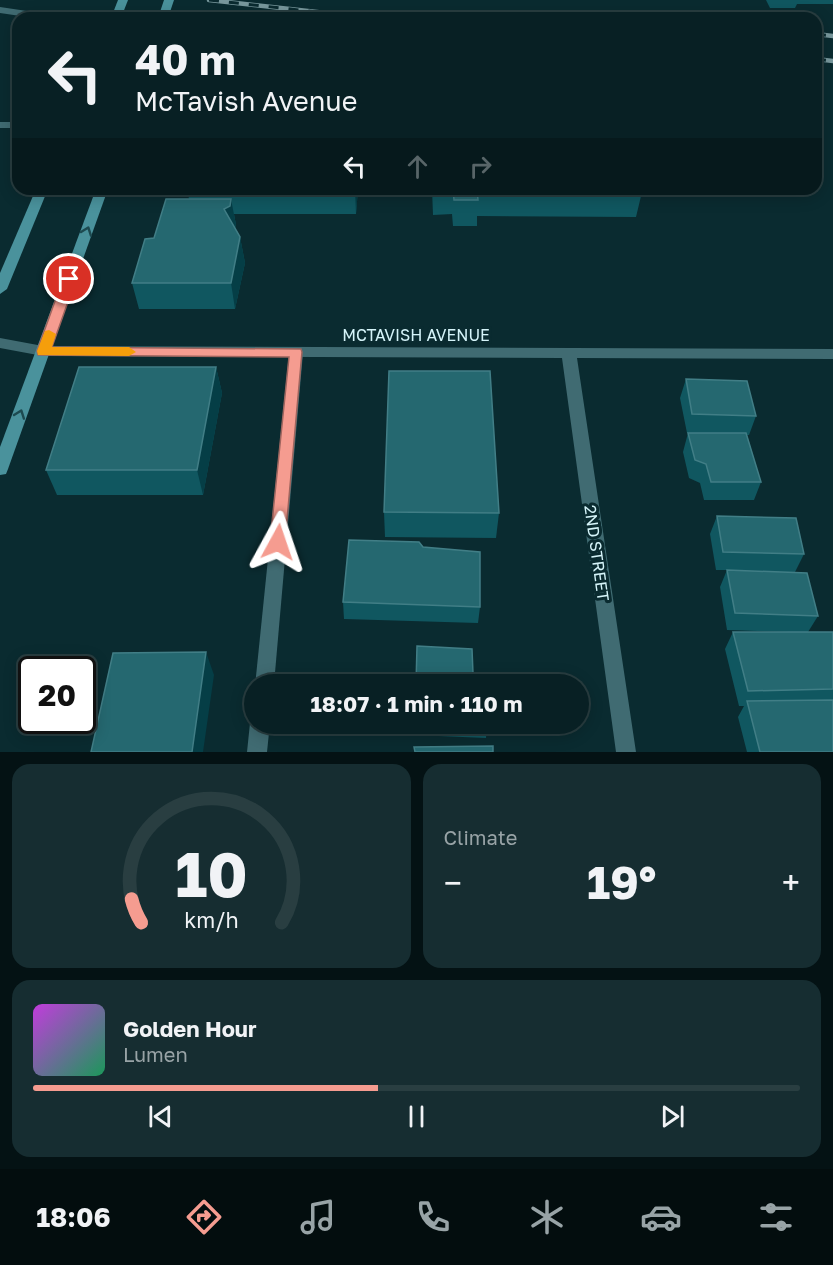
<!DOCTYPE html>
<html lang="en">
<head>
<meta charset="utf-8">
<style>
	:root { --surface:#082024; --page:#162d31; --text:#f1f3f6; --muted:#98a3a6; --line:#293e41; --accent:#f59c90 }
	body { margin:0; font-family:"Golos Text",sans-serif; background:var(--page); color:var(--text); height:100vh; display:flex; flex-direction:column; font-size:22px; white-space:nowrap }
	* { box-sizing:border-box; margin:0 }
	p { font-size:20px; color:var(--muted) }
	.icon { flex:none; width:33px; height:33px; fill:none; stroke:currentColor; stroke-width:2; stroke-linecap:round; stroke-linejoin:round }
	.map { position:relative; height:752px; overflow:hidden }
	.drawer { display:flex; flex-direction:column; gap:12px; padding:12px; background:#041214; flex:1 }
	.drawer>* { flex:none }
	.top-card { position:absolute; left:12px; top:12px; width:810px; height:183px; border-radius:18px; box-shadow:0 3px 15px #0003,0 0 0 2px var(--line); background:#082024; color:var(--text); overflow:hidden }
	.speed { position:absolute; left:18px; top:656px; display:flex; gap:12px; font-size:30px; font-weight:700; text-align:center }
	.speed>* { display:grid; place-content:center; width:78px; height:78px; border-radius:50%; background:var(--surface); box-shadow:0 3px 15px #0003,0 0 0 2px var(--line); line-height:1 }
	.speed .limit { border:3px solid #111; border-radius:9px; background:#fff; color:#111 }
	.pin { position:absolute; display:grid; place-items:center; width:51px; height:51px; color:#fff; margin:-26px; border:3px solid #fff; border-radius:50%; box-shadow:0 2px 6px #0007 }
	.me { position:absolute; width:66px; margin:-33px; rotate:5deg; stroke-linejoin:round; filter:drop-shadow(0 0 4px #0008) }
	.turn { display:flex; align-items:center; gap:21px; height:126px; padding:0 24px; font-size:27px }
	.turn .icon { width:78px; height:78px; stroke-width:2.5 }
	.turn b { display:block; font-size:42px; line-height:51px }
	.lanes { display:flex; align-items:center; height:57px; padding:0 24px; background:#0003; justify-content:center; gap:30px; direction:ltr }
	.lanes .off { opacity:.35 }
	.big { font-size:45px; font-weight:700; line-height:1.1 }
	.drawer .widget { flex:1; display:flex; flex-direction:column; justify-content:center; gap:9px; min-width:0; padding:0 21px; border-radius:18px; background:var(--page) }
	.drawer .dial { align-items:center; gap:0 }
	.dial svg { height:156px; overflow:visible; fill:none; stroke:var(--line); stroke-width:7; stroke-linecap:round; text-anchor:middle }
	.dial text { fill:var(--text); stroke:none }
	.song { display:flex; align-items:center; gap:18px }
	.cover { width:72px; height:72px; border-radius:9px; background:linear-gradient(135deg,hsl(290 70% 55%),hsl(150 70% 35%)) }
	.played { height:6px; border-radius:3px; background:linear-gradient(90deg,var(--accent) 45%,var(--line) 45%) }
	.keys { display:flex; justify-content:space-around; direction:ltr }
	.heat { display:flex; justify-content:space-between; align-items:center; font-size:33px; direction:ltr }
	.drawer .tiles { flex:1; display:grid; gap:12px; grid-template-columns:1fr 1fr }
	.widget:last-child { grid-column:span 2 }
	.trip { position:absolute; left:244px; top:674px; width:345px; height:60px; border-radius:30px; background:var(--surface); box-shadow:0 3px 15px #0003,0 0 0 2px var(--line); font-weight:700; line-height:60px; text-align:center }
	.dock { display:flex; height:96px; justify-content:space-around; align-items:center; background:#030d0e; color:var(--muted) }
	.dock .icon { width:42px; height:42px }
	.dock .active { color:var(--accent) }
	.dock b { font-size:27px; color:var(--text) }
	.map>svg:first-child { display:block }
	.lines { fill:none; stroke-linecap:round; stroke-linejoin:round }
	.service { fill:#406b72; fill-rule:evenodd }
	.minor { fill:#406b72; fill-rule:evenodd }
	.secondary { fill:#4a929c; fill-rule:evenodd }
	.rail-casing { stroke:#78989d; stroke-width:4.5 }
	.rail { stroke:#0a2b30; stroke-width:3; stroke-dasharray:10; stroke-linecap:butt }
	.wall { fill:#105760 }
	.shaded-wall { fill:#053e46 }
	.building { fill:#256870; stroke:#417e86; stroke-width:1.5 }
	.oneway { stroke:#1d4a50 }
	.route { fill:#f59c90; stroke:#9f655e; stroke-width:1.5 }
	.slow { fill:#f59e0b }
	.labels { text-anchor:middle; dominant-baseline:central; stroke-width:6; stroke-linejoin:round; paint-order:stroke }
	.street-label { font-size:16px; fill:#d5f4f9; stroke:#0a2b30 }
</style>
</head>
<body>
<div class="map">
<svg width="833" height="752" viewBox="0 0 833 752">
	<rect width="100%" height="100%" fill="#0a2b30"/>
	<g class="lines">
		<g class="service">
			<rect x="0" y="122" width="18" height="6"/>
			<polygon points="296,348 303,353 274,684 255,686 289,353"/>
			<polygon points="255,715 255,723 270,723 267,752 247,752 250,723"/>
		</g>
		<g class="minor">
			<polygon points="0,7 54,15 59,18 34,18 0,13"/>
			<polygon points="0,338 43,346 833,349 833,359 577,358 636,752 616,752 562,358 43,356 0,348"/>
		</g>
		<g class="secondary">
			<polygon points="118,0 128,0 121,18 111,18"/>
			<polygon points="164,0 174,0 168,18 158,18"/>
			<polygon points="36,189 48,189 7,289 0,294 0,273"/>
			<polygon points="96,189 108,189 8,469 6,474 0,475 0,447"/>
		</g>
		<defs>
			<g id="rail">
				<polyline points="209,0 371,18"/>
				<polyline points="816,34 833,36"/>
				<polyline points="816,59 833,61"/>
			</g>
		</defs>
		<use href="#rail" class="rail-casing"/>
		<use href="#rail" class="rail"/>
	</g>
	<g class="wall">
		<polygon points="766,0 833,0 833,4 797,4 795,8 770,8"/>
		<polygon points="187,189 358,189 356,214 234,214 236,225 235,228 240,237 245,263 235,309 139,309 132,283 189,199"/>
		<polygon points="432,189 641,189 642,192 636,217 477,216 477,226 453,226 452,214 433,215"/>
		<polygon points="216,367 222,393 203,495 57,495 46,470"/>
		<polygon points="686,379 756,416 749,435 747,435 761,482 754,500 704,500 700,483 689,478 683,452 688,433 701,433 687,433 680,398"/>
		<polygon points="384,512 499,513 496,538 385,537"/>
		<polygon points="717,516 804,554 795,572 818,616 808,632 833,632 833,752 747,752 738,717 744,706 739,706 725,649 733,632 789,632 727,630 720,587 727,570 716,570 710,534"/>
		<polygon points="423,547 480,607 478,623 344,619 343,602"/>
		<polygon points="415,723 487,723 486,738 415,735"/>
	</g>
	<g class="shaded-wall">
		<polygon points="355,189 358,189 356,214"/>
		<polygon points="231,199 236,225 234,232 224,209"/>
		<polygon points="240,237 245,263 235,309 231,283"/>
		<polygon points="216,367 222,393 203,495 197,470"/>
		<polygon points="206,652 214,675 203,752 192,752"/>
	</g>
	<g class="building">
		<polygon points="453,189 641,189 642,192 477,190 478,200 454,200"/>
		<polygon points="166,199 231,199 230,206 224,209 240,237 231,283 132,283 145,239 154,238"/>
		<polygon points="79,367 216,367 197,470 46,470"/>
		<polygon points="389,371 490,371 499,513 384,512"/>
		<polygon points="686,379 747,381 756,416 692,414"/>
		<polygon points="688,433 746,433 761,482 711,482 706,464 695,460"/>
		<polygon points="717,516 796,518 804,554 723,552"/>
		<polygon points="349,540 419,542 423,547 480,552 480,607 343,602"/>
		<polygon points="727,570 807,573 818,616 735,613"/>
		<polygon points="733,632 833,632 833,689 748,691"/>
		<polygon points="417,646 472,649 473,673 488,673 488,684 416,684"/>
		<polygon points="206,652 192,752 91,752 113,653"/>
		<polygon points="833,700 833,752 760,752 747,701"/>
		<polygon points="493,746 493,752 415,752 414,747"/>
	</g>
	<defs><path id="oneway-chevron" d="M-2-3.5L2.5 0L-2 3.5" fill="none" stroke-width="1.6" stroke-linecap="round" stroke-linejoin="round" transform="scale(1.5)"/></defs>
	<g class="oneway">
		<use href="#oneway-chevron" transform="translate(87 231) rotate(-70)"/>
		<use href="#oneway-chevron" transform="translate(20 414) rotate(-70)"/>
	</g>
	<polygon class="route" points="69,275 76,279 52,347 301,349 302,352 285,542 283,547 278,549 272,547 270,542 289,357 38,355 37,351 63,279"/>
	<polygon class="slow" points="49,330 56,334 52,347 129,347 136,352 129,356 38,355 37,351 45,331"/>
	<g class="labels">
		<g class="street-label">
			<text x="416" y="335">MCTAVISH AVENUE</text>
			<text transform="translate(597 553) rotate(82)">2ND STREET</text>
		</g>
	</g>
</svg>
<div class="speed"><div class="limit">20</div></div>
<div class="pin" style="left:69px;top:279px;background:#d93025"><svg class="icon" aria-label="arrive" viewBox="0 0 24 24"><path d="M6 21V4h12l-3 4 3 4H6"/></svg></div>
<svg class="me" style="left:278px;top:542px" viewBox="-20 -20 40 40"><path d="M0-17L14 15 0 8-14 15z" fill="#f59c90" stroke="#fff" stroke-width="4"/></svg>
<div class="trip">18:07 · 1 min · 110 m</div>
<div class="top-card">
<div class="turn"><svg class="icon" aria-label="left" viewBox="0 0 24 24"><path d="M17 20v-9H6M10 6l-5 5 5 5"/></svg><div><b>40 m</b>McTavish Avenue</div></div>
<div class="lanes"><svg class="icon" aria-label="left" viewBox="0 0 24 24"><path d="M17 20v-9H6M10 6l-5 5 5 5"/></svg><svg class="icon off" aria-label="ahead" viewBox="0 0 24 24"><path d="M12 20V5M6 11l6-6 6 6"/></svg><svg class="icon off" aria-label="right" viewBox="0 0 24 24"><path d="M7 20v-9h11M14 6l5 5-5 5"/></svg></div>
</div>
</div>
<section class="drawer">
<div class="tiles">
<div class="widget dial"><svg viewBox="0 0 100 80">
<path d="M14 69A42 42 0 1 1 86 69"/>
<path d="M14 69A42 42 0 0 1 9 57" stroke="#f59c90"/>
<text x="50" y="56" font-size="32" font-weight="700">10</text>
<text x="50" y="72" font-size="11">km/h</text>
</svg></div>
<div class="widget"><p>Climate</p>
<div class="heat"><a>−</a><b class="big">19°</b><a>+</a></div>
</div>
<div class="widget">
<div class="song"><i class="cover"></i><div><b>Golden Hour</b><p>Lumen</p></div></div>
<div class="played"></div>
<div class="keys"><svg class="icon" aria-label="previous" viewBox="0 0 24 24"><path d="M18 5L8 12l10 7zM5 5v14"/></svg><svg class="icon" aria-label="pause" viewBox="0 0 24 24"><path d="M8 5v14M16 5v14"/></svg><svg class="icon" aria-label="next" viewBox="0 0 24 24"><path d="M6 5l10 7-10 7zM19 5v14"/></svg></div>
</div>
</div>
</section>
<nav class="dock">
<b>18:06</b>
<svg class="icon active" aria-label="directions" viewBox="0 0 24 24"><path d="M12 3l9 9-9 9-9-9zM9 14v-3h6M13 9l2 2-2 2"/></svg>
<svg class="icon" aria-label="music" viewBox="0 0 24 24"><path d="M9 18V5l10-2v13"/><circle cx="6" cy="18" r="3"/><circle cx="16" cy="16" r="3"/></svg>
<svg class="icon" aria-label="phone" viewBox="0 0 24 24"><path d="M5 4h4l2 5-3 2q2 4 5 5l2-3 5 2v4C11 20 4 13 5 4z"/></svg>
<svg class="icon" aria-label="climate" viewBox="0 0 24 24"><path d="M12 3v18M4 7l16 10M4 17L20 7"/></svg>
<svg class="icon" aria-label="car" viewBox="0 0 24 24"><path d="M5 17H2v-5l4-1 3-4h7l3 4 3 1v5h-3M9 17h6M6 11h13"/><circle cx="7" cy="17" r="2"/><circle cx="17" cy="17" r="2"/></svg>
<svg class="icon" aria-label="filters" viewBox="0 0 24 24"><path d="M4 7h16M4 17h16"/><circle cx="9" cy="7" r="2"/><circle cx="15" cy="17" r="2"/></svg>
</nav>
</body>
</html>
